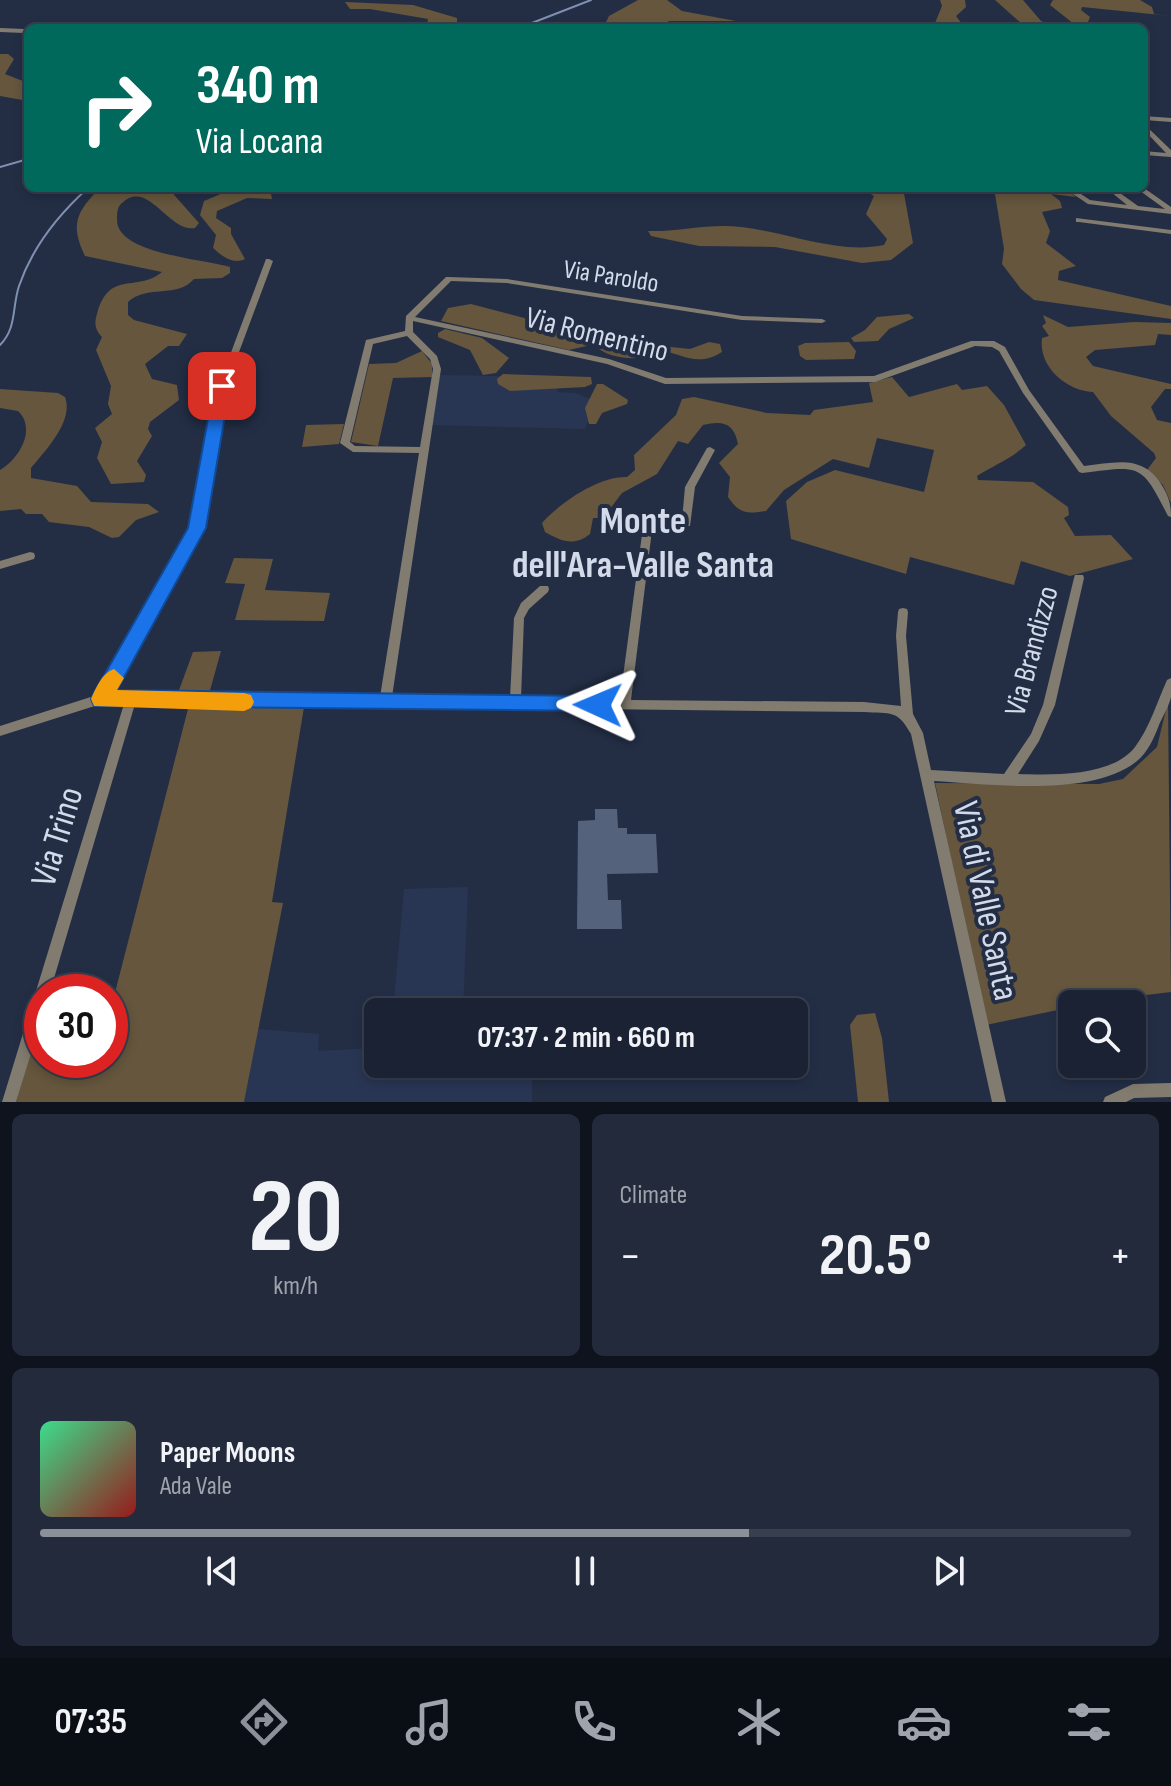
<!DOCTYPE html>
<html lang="en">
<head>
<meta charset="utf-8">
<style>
	:root { --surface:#1a2234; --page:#232a3c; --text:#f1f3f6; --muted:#9fa4ac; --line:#383f4f; --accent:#8c9099 }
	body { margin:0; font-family:"Sofia Sans Condensed",sans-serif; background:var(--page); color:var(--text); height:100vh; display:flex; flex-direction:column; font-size:30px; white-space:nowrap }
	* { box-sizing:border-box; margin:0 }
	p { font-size:26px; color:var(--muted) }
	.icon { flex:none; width:44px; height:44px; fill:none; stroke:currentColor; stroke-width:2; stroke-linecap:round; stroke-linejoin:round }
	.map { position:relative; height:1102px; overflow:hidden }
	.drawer { display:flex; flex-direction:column; gap:12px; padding:12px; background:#0e131d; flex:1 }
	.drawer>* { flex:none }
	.top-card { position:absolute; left:24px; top:24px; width:1124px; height:168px; border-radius:12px; box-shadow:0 4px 12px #0003,0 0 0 2px var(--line); background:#00695c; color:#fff; overflow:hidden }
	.fabs { position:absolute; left:1058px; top:990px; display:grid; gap:16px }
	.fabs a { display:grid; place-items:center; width:88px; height:88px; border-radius:12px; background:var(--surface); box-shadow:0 4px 12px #0003,0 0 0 2px var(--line); font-size:40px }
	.speed { position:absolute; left:24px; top:974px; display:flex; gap:16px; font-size:40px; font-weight:700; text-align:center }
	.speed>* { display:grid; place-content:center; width:104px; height:104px; border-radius:50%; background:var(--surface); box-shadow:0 4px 12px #0003,0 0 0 2px var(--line); line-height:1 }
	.speed .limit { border:12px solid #d22; background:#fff; color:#111 }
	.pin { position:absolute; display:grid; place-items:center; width:68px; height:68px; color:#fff; margin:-34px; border-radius:16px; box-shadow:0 4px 12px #0006 }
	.me { position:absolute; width:88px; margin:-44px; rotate:271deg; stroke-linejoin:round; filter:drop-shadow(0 0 6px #0008) }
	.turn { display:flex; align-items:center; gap:28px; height:168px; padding:0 40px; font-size:36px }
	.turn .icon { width:104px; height:104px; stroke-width:2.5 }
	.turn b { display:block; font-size:56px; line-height:68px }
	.big { font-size:60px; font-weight:700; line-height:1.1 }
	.drawer .card { flex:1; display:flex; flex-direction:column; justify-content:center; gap:12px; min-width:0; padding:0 28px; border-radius:12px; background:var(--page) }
	.drawer .dial { align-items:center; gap:0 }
	.dial b { font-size:104px; line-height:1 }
	.song { display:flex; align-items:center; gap:24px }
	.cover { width:96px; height:96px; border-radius:12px; background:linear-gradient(135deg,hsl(150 70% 55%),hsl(0 70% 35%)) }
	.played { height:8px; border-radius:4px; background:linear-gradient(90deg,var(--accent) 65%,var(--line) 65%) }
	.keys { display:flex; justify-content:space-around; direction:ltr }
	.heat { display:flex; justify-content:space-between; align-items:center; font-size:44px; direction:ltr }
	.drawer .tiles { flex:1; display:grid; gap:12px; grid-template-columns:1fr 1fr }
	.card:last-child { grid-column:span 2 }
	.trip { position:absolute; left:364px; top:998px; width:444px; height:80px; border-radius:12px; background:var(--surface); box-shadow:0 4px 12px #0003,0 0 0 2px var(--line); font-weight:700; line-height:80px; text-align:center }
	.menu { display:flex; height:128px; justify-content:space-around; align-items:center; background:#0a0e15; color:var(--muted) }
	.menu .icon { width:56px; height:56px }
	.menu .selected { color:var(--accent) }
	.menu b { font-size:36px; color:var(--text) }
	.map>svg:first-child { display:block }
	.built { fill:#293653 }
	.green { fill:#65563d }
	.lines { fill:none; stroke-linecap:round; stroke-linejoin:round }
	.stream { stroke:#8090b1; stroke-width:2 }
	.building { fill:#55627b }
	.minor { fill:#827b6f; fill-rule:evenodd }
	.route { fill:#1a73e8; stroke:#114b97; stroke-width:2 }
	.slow { fill:#f59e0b }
	.labels { text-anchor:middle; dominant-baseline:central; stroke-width:8; stroke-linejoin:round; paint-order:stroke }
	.far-street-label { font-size:26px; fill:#d3dbea; stroke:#232e45 }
	.street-label { font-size:30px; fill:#d3dbea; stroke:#232e45 }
	.near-street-label { font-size:36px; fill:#d3dbea; stroke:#232e45 }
	.district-label { font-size:38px; font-weight:bold; fill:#d3dbea; stroke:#232e45 }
</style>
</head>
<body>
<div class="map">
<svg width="1171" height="1102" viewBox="0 0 1171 1102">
	<rect width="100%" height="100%" fill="#232e45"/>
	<g class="built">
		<polygon points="438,375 558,377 557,392 575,393 593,400 591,413 585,429 431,425"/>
		<polygon points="468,887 463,1012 393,1012 404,889"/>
		<polygon points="257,1029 319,1034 318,1051 378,1048 378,1064 532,1064 532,1102 244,1102"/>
	</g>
	<g class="green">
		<polygon points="638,0 667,0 682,11 736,21 669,21 665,24 668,28 603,28 609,16"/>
		<polygon points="940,0 965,0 966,7 956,16 965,28 933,28 942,6"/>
		<polygon points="995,0 1023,0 1041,21 1057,28 1022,24"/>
		<polygon points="1053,0 1140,0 1152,7 1154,14 1171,16 1082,7 1081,10 1090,17 1088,22 1097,28 1079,28 1050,5"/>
		<polygon points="345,2 413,5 457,18 457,26 418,28 427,24 428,19 370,9 350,9"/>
		<polygon points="0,54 8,54 14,59 5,74 28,83 28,101 0,96"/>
		<path d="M 100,188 L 168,188 L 199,223 L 195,228 C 169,233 148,178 122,203 C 117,207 117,213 117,220 C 117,254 204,259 230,267 L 230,273 L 222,278 L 194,279 C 177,299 147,284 128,302 L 128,315 L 134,320 L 187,334 L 179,346 L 168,346 L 145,364 L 152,379 L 177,385 L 179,400 L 150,422 L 148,429 L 152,436 L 137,461 L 146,475 L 144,482 L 111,484 L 97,458 L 102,442 L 95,428 L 112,414 L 108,404 L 111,386 L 96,350 L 102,337 C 95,329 94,324 97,314 C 109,269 137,293 162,272 L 85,256 C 70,225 76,212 100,188 Z"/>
		<path d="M 235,188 L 270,188 L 272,199 L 247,198 L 217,211 L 216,218 L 231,228 L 231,234 L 245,259 C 233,265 222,256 213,248 L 216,235 L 200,215 L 204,201 Z"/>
		<path d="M 861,188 L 903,188 L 913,243 L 891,260 L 862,263 L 775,247 L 699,246 L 651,236 L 648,231 C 674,232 698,226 723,226 C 776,226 832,256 884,245 L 887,239 L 866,214 L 874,196 Z"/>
		<polygon points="994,188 1065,188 1076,197 1051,194 1060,201 1062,208 1042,212 1050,231 1046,243 1076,266 1059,271 1058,280 1171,306 1171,319 1034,300 1021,289 1002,264 1004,249"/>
		<polygon points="471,304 551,325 560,333 587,334 591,345 569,350 441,321 448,308"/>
		<polygon points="909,314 914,318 889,329 878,341 854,342 851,338 865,330 877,317"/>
		<path d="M 1043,315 L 1068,327 L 1134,322 L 1171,323 L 1171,335 L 1158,334 L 1155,345 L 1095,350 L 1086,357 L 1093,366 L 1171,384 L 1171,389 L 1165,389 L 1151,407 L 1157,420 L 1171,423 L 1171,503 L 1163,485 L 1147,470 L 1156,458 L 1154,453 L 1111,416 L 1093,392 C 1067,391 1038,367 1042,338 L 1049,336 L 1042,326 L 1046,323 Z"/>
		<polygon points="445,329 482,338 509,358 496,373 483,375 470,350 438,337 438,333"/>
		<path d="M 606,340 L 690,349 L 709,342 L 720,344 L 722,352 C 698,367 684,355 660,350 C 646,362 614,360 599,349 Z"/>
		<polygon points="849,342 856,351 854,359 806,360 800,356 798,346 805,343"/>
		<polygon points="422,351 432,364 432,377 393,378 378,446 351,442 369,364 396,363"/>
		<polygon points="503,374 591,377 592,384 585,387 510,391 498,384 497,379"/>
		<path d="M 892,377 L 909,397 L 957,384 L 962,390 L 987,386 L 1004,405 L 1026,445 C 1011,459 994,465 977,476 L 978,480 L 1033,482 L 1068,507 L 1069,515 L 1064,518 L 1075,536 L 1111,535 L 1133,559 L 1070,576 L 1021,561 L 1014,585 L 910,557 L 906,574 L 791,539 L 786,501 L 807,482 L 835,470 L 924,492 L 934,450 L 877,438 L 869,468 L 833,459 L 784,490 L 766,511 C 746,514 740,514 728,497 L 730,477 L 719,463 L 738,444 C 734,423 723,420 703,425 L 688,444 L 678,441 L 657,474 L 622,493 L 603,518 L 593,518 L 590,534 C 574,547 561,541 545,532 L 542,523 C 561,502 599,476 627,477 L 635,470 L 634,455 L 676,415 L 682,399 L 694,397 L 767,413 L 810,415 L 814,410 L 873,402 L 869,383 Z"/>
		<polygon points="597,384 603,384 628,400 627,404 602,413 596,424 589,424 585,408"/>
		<path d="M 0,389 L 58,393 L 65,397 C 74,421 46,450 31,468 L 31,478 L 77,486 L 91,502 L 148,504 L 159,512 L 136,520 L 119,537 L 112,538 L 89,527 L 49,522 L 42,514 L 26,514 L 21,509 L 0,511 L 0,470 C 19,459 37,429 18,411 L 0,408 Z"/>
		<polygon points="344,424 339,444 302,447 306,425"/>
		<polygon points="234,558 273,559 265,590 330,593 324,621 235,620 245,584 225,583"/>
		<polygon points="221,651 209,694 178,693 193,652"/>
		<polygon points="1168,701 1171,992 1072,1004 1072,1007 986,1025 935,783 1099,784 1123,779 1157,747"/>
		<polygon points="189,705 304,707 272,902 283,903 244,1102 16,1102 31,1051 42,1050 42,1060 110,1060 110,1012"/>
		<polygon points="875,1013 882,1038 889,1102 858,1102 850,1025 857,1015"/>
	</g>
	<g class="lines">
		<g class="stream">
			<polyline points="519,28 591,0"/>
			<polyline points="0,167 28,159"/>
			<path d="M 0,345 C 17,328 12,307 19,286 C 32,248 58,215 88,188"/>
		</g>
	</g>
	<polygon class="building" points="595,809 617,809 618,828 627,828 627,834 656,834 658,873 607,874 608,900 621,900 622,929 577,929 578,821 595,820"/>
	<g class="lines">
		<g class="minor">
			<polygon points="0,28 24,29 27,31 24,33 0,32"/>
			<polygon points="1144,116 1171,118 1171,122 1144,120"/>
			<polygon points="1144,124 1171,150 1171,157 1144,155 1144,151 1166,153 1144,130"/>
			<polygon points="1064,188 1072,188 1090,200 1127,205 1106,188 1113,188 1138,206 1165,209 1136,188 1144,188 1171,207 1171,214 1088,204"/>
			<polygon points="1076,218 1171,230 1171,234 1079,222 1076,222"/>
			<path d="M 266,259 L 269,259 L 273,261 L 223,395 L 202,528 L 110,694 L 380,697 L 419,453 L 353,452 L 340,443 L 366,340 L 405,331 L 406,316 L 446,277 L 449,277 L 507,279 L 742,316 L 822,319 L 826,321 L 822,323 L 742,320 L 507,283 L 451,281 L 415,317 L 609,359 L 666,378 L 874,376 L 971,341 L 994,341 L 1005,347 L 1029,390 L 1084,466 C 1117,462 1144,454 1163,487 C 1169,498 1171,504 1171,517 L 1168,516 C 1141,462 1140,466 1082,473 L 1079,472 L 1023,393 L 999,351 L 992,347 L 975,346 L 875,382 L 665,384 L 607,364 L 413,321 L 413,332 L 437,356 L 441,369 L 392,697 L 510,698 L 514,618 L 521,603 L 540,586 L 548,586 L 549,589 L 548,592 L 529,609 L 524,618 L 521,698 L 620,699 L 643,527 L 648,523 L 682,520 L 685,487 L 707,448 L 710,447 L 715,450 L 695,487 L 690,526 L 652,530 L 631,700 L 864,702 L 901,706 L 896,636 L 898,612 L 899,609 L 903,608 L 907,609 L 908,612 L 906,636 L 913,714 L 923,733 L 931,770 L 1004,774 L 1031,734 L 1043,705 L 1074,578 L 1075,575 L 1083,575 L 1084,578 L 1055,705 L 1039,741 L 1018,774 C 1052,775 1112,777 1135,747 C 1150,727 1157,702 1167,680 L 1171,678 C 1171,684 1171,691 1171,697 C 1169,706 1163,716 1159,725 C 1154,738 1148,752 1137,761 C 1092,798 989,784 934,781 L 1006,1102 L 992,1102 L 911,734 C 897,709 891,714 864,712 L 135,704 L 50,992 L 42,992 L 42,1018 L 16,1102 L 2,1102 L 124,704 L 101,704 L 0,736 L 0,726 L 97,695 L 192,528 L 215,395 ZM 407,336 L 430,359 L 433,369 L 420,447 L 355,446 L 350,442 L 373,344 Z"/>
			<polygon points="30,552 34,553 35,556 34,559 0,569 0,561"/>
			<polygon points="1171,1083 1171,1097 1134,1098 1126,1102 1103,1102 1105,1097 1133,1084"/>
		</g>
	</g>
	<polygon class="route" points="222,381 230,386 206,528 117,690 598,696 605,698 608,705 605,711 94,706 91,699 94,693 188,528 214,386"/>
	<path class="slow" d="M 114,669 L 124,678 L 117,690 L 244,693 L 251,695 L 254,702 L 251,708 L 244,711 L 94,706 L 91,699 C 96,688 102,673 114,669 Z"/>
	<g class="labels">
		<g class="far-street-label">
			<text transform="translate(611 277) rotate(9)">Via Paroldo</text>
		</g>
		<g class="street-label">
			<text transform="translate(597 335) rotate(14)">Via Romentino</text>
			<text transform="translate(1032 651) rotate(-75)">Via Brandizzo</text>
		</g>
		<g class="near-street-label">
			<text transform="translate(58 837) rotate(-73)">Via Trino</text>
			<text transform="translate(985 901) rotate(78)">Via di Valle Santa</text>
		</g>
		<g class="district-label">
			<text x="643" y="521">Monte<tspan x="643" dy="44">dell'Ara-Valle Santa</tspan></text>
		</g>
	</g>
</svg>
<div class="fabs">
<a><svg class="icon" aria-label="search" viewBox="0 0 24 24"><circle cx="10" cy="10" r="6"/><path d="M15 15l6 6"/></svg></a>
</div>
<div class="speed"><div class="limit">30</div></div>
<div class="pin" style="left:222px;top:386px;background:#d93025"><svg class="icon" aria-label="arrive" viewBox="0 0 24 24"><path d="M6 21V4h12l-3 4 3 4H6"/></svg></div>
<svg class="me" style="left:598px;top:705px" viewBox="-20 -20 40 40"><path d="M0-17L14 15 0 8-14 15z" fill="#1a73e8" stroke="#fff" stroke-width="4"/></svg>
<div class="trip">07:37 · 2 min · 660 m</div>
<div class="top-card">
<div class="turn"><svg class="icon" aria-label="right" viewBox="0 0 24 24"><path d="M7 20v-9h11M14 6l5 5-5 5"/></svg><div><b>340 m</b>Via Locana</div></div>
</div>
</div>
<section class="drawer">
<div class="tiles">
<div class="card dial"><b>20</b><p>km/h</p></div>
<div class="card"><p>Climate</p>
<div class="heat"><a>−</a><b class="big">20.5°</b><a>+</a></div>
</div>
<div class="card">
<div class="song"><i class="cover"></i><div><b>Paper Moons</b><p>Ada Vale</p></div></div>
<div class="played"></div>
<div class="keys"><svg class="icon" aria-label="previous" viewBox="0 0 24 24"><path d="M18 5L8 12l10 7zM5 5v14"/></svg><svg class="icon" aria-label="pause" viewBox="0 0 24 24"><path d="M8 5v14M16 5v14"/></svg><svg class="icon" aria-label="next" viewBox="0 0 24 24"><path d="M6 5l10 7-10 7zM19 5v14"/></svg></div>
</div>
</div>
</section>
<nav class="menu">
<b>07:35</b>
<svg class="icon selected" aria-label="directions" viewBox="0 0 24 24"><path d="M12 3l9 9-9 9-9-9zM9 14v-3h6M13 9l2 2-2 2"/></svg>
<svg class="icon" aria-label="music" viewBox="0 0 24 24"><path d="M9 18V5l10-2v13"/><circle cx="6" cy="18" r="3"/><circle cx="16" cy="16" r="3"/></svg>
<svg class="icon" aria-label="phone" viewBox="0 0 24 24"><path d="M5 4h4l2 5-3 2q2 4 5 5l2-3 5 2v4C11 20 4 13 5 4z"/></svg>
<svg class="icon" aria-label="climate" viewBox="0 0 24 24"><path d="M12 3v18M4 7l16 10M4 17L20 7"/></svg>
<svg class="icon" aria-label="car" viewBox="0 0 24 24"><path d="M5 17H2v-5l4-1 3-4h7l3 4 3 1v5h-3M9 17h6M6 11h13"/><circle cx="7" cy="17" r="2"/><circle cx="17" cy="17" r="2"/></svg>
<svg class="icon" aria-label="filters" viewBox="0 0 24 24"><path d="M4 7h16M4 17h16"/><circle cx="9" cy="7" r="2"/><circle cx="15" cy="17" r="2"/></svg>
</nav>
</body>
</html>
